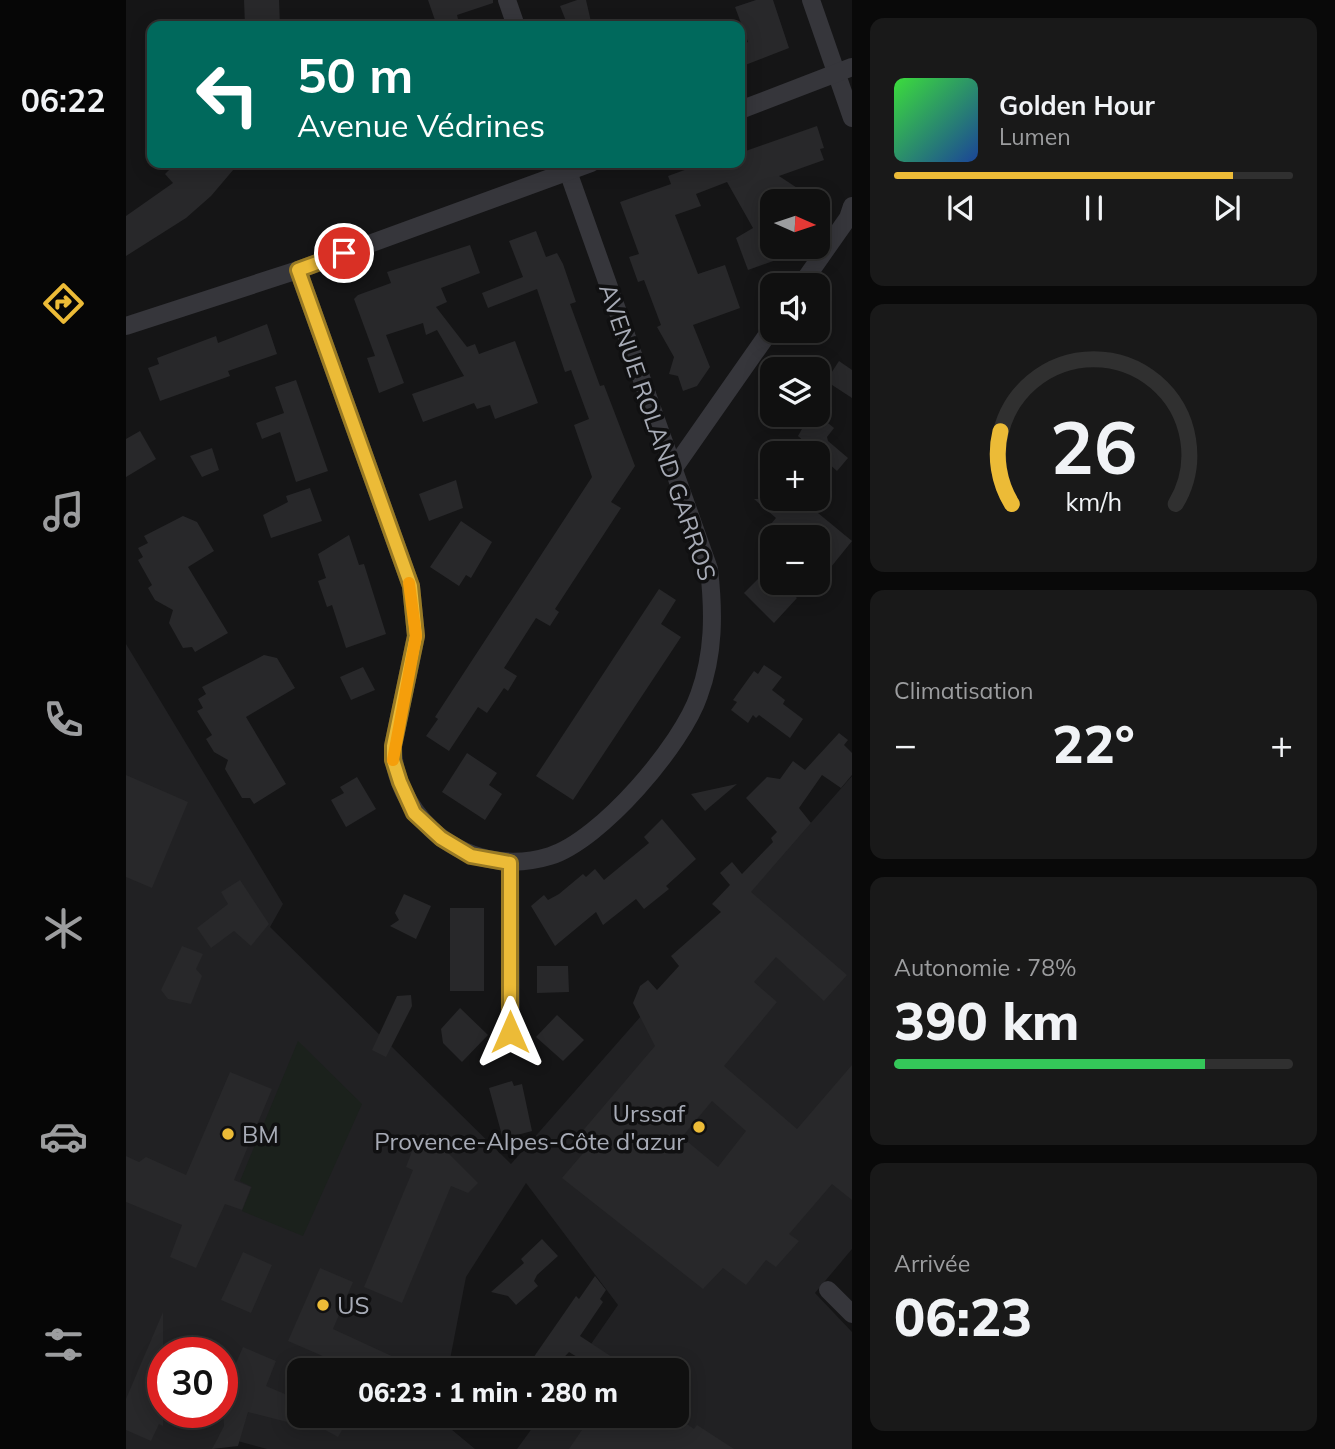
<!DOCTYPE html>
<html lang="fr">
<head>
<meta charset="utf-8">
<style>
	:root { --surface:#101010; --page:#191919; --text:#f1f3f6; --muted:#9c9d9f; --line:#303030; --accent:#ecbb37 }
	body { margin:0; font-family:Mulish,sans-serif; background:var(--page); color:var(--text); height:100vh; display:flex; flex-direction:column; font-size:26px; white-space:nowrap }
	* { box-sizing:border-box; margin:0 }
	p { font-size:23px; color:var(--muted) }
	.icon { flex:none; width:38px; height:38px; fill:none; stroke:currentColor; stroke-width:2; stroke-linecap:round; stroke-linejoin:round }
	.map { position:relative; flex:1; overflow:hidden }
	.side { display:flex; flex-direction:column; gap:18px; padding:18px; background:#090909; width:483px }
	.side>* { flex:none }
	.top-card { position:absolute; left:21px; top:21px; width:598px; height:147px; border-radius:14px; box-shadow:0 4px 18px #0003,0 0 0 2px var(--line); background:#00695c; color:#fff; overflow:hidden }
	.needle { width:46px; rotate:93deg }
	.controls { position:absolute; left:634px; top:189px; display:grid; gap:14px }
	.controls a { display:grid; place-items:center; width:70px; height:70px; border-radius:14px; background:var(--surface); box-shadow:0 4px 18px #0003,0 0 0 2px var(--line); font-size:35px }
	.speed { position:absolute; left:21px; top:1337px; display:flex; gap:14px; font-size:35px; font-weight:700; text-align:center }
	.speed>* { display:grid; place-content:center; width:91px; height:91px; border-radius:50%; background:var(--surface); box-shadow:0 4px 18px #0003,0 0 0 2px var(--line); line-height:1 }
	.speed .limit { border:10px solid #d22; background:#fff; color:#111 }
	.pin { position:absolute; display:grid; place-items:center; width:60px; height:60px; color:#fff; margin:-30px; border:4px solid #fff; border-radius:50%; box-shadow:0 2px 7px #0007 }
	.me { position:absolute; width:77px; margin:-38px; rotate:0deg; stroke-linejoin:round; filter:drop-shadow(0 0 5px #0008) }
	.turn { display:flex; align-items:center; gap:24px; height:147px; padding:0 35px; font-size:32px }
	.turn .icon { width:91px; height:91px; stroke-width:2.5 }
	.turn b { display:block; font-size:49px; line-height:60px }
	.big { font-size:52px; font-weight:800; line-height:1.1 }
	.side .card { flex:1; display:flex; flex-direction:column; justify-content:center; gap:10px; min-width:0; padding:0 24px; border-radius:14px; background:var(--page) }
	.side .dial { align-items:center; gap:0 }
	.dial svg { height:182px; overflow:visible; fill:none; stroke:var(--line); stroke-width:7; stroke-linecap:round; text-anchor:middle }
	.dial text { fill:var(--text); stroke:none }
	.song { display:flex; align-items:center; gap:21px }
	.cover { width:84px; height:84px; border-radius:10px; background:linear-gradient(135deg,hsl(120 70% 55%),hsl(220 70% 35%)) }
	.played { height:7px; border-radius:4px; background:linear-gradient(90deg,var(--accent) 85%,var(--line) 85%) }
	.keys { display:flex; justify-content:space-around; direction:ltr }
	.heat { display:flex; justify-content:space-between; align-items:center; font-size:38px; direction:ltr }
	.charge { height:10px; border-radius:5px; background:linear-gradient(90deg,#34c759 78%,var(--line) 0) }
	.trip { position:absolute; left:161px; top:1358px; width:402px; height:70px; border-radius:14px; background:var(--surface); box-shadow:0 4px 18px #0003,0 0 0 2px var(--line); font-weight:800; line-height:70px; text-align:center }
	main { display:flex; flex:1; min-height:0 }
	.dock { display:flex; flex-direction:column; width:126px; justify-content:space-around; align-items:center; background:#060606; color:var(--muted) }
	.dock .icon { width:49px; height:49px }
	.dock .selected { color:var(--accent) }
	.dock b { font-size:32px; color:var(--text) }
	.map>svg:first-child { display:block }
	.built { fill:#212123; fill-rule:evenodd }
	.green { fill:#1b211c }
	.building { fill:#28282a; fill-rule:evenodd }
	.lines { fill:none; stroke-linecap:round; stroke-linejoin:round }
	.street { stroke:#36363b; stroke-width:18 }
	.route-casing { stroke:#997a24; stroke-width:18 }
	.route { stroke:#ecbb37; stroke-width:12 }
	.slow { stroke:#f59e0b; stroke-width:12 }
	.poi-dot { fill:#ecbb37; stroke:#101011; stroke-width:2.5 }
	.labels { text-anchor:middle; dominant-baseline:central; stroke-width:7; stroke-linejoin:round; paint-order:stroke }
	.street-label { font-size:24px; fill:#a7abb6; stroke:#101011 }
	.poi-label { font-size:24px; fill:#a7abb6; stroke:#101011; text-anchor:start }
</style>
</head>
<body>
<main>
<nav class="dock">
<b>06:22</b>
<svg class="icon selected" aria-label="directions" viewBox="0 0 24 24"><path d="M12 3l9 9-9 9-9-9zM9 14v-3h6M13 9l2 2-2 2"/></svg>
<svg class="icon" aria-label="music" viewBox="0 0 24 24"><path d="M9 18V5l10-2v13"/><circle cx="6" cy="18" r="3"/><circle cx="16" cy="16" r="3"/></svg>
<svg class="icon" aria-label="phone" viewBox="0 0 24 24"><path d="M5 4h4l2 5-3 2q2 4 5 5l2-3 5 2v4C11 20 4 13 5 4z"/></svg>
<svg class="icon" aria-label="climate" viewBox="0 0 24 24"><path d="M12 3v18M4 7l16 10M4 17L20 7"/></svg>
<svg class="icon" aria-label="car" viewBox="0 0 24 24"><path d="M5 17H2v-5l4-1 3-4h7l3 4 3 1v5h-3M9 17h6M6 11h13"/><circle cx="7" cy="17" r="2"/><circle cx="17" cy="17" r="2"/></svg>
<svg class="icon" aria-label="filters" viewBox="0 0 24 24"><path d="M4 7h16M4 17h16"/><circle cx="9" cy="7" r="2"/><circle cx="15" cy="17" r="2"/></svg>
</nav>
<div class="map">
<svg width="726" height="1449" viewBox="0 0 726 1449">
	<rect width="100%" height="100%" fill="#151516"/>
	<path class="built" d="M 0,644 L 157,904 L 144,927 L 385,1164 L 726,776 L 726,1249 L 689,1293 L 726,1332 L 726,1449 L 391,1449 L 415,1416 L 551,1416 L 551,1370 L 447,1370 L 492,1305 L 400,1183 L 340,1277 L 322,1370 L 173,1370 L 173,1416 L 314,1416 L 313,1419 L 349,1449 L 141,1449 L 93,1436 L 87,1449 L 0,1449 ZM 37,1353 L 96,1353 L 96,1412 L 37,1412 Z"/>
	<polygon class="green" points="172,1041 236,1104 177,1236 116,1211 126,1187 114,1181"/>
	<g class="building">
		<polygon points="118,0 153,0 154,26 119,26"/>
		<polygon points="302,0 367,0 367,3 331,15 332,19 311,26"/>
		<polygon points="451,0 460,0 466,26 442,26 434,6"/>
		<polygon points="630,0 647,0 663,48 614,67 614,45 622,42 609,7"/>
		<polygon points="691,126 698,148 694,149 698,160 653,176 691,201 633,201 646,247 649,247 653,259 622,270 610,238 627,228 601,182 570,194 575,206 549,215 572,274 599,265 614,308 567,325 584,367 571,386 557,391 552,376 543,374 548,357 531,327 535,325 518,280 512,282 503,257 513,254 494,202 545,184 542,176 578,163 614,163 614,153"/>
		<polygon points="50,163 113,163 85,196 60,218 0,256 0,216 47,183 39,174"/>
		<polygon points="410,231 420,257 431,253 437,264 450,302 444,304 474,386 478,385 509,466 485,502 495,508 429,609 433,612 424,626 410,618 378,668 391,676 382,691 378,688 361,713 352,707 323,751 300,736 312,719 309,717 466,477 448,425 463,419 445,370 439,372 411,289 362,308 356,293 397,277 383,241"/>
		<polygon points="344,245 354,273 315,288 321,302 310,307 341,347 349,344 353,354 389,341 412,403 369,419 364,405 351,409 348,403 297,422 286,394 338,376 311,330 300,335 297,323 260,335 278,383 253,393 241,358 249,356 228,299 232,295 265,283 261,272"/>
		<polygon points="141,324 151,354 102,371 104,376 34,401 22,368 33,364 31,358 90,336 92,343"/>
		<polygon points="713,361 726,370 726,398 700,381"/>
		<polygon points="170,380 202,471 170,482 154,432 136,439 130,423 158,413 149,387"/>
		<polygon points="691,414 708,428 701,437 702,441 722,458 711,471 672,436 684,415"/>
		<polygon points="14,431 30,459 0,477 0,439"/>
		<polygon points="86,448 93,470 76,477 64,456"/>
		<polygon points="330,480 337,508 303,521 293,494"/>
		<polygon points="184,488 196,521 145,538 137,515 162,502 160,496"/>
		<polygon points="628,499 675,499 726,541 705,567 691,556 691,537 659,537 644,525 650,518"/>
		<polygon points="57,516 71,522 88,551 62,567 102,633 69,652 66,647 57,648 43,623 47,610 29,600 22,588 26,585 12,560 17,557 12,548 22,543 18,536"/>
		<polygon points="335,521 366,542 345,578 340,575 333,586 304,567"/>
		<polygon points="223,535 233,565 238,564 260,634 220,648 206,605 201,607 192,581 200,578 192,554"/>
		<polygon points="637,574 643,574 646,583 653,583 671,598 648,623 618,593"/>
		<polygon points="533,589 550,600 535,624 555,637 447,800 410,776"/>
		<polygon points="138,655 151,658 169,688 120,717 160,784 128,804 124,798 116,798 99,769 102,760 88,752 80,739 86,735 71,711 77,708 72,699 80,694 76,687"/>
		<polygon points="638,665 656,677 646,690 659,700 657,704 677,719 664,738 633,715 630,718 627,715 622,723 605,710 611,702 607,700 628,671 632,674"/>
		<polygon points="237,667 249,690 225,700 214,677"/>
		<path d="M 713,733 L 722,740 L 718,745 L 726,753 L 726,775 L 715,788 L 696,775 L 673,808 L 685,823 L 625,892 L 721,975 L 698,1001 L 650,957 L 628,982 L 651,1002 L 598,1066 L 671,1129 L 726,1065 L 726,1200 L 706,1184 L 663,1234 L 673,1241 L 650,1267 L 640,1260 L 620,1285 L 597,1268 L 577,1289 L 436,1178 L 465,1144 L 454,1134 L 529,1046 L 507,1003 L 514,986 L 522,980 L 531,990 L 553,966 L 545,956 L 595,912 L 586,904 L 604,885 L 594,873 L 606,862 L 616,874 L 647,842 L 645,838 L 651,832 L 620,798 L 641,777 L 654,779 L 667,761 L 679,770 ZM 586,1101 L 620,1131 L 592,1167 L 556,1137 Z"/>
		<polygon points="341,753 371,773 363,785 376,794 359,820 316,792"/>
		<polygon points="0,775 62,802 26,888 0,877"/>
		<polygon points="231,777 250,809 220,827 205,800 218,793 214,787"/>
		<polygon points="611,784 579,811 565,794"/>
		<polygon points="536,819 570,859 540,886 543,889 518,909 510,899 477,925 470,912 429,946 405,906 418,895 422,900 433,894 457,874 460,877 469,869 478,880 523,843 518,837"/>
		<polygon points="114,880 143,924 125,946 108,931 85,948 71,928 102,904 95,892"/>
		<polygon points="278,894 305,906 290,939 264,926 273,920 269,913"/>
		<rect x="324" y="908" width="34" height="83"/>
		<polygon points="56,946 77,954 70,969 76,976 65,1004 42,999 35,990"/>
		<polygon points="411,966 442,966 443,992 411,993"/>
		<polygon points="285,995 286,1006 260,1057 246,1050 271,996"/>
		<polygon points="334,1008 362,1035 336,1062 317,1043 315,1029"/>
		<polygon points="431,1015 458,1040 437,1061 410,1037"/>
		<polygon points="104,1072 146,1089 108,1180 125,1187 116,1210 99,1204 70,1268 44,1257 56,1225 0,1202 0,1156 13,1162 20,1157 60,1175"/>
		<polygon points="386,1081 388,1086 396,1084 406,1131 377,1139 363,1088"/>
		<polygon points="302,1133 352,1183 342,1193 325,1186 276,1303 238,1287 287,1170 280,1167 288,1146"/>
		<polygon points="416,1239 432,1256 411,1275 408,1281 412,1286 390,1305 382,1296 365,1292 398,1263 395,1259"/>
		<polygon points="117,1252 146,1265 125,1313 95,1300"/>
		<polygon points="194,1268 227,1282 207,1329 296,1370 229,1370 162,1341"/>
		<polygon points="469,1276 480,1290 474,1299 477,1302 454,1336 489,1359 481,1370 472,1370 443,1352 426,1370 404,1370 409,1363 405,1361 439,1312 450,1296 453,1299"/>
		<polygon points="37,1312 37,1426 33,1424 25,1441 0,1430 0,1399"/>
		<polygon points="117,1347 150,1361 140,1386 173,1400 173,1425 122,1412 112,1446 86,1449 98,1426 96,1395"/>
		<polygon points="174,1416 224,1416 212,1437"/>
		<polygon points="435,1416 549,1416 568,1429 571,1425 608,1449 443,1449 456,1430"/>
	</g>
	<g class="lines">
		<g class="street">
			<polyline points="381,0 390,26"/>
			<polyline points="685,0 726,118"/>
			<polyline points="614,110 726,67"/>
			<path d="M 172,270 L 285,586 L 290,636 L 267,746 C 267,778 283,808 306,830 C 338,859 382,869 424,856 C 475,840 556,745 573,695 C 588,654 588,613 583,569 L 439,163"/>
			<polyline points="675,285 722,218 726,206"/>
			<polyline points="0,326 172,270 465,163"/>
			<polyline points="548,468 646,328"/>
			<polyline points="384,863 385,1032"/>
			<polyline points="702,1290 726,1314"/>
		</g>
	</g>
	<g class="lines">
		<defs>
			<polyline id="route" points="218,253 172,270 285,586 290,636 267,746 267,760 274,782 288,813 315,838 345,856 384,863 384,1032"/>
		</defs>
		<use href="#route" class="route-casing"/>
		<use href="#route" class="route"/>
		<polyline class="slow" points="267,760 290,636 283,583"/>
	</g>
	<g class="poi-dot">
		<circle cx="573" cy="1127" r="7"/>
		<circle cx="102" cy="1134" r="7"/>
		<circle cx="197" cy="1305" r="7"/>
	</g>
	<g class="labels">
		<g class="street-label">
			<text transform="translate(532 432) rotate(71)">AVENUE ROLAND GARROS</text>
		</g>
		<g class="poi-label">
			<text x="559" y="1113" text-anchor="end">Urssaf<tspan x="559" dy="28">Provence-Alpes-Côte d'azur</tspan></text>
			<text x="116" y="1134">BM</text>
			<text x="211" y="1305">US</text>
		</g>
	</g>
</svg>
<div class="controls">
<a><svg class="needle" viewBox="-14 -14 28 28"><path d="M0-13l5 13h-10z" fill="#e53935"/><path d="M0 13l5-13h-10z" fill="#9c9d9f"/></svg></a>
<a><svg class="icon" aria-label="sound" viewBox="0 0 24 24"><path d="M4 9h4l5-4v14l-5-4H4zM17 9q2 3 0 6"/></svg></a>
<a><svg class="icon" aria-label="layers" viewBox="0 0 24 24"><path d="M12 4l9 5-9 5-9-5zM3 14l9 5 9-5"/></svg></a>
<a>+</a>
<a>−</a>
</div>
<div class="speed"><div class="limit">30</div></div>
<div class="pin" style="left:218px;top:253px;background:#d93025"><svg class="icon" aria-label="arrive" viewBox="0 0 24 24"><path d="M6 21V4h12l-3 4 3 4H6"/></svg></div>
<svg class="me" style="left:384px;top:1032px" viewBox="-20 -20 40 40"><path d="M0-17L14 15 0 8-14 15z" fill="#ecbb37" stroke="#fff" stroke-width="4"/></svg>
<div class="trip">06:23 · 1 min · 280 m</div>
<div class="top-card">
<div class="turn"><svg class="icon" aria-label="left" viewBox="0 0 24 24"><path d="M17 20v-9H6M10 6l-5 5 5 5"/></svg><div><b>50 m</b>Avenue Védrines</div></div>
</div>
</div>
<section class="side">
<div class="card">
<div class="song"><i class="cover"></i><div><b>Golden Hour</b><p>Lumen</p></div></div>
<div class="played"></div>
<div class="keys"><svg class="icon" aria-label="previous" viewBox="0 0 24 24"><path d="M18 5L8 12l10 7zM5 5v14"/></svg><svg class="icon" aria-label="pause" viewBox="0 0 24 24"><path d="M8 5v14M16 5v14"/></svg><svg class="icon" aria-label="next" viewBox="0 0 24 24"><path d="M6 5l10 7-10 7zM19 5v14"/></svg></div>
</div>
<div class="card dial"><svg viewBox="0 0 100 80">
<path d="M14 69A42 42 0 1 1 86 69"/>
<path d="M14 69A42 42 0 0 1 9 37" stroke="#ecbb37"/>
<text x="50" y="56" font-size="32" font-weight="700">26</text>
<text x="50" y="72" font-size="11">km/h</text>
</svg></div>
<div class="card"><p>Climatisation</p>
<div class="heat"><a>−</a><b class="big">22°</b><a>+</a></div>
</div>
<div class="card"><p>Autonomie · 78%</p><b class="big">390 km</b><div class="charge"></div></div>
<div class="card"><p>Arrivée</p><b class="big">06:23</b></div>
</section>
</main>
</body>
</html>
